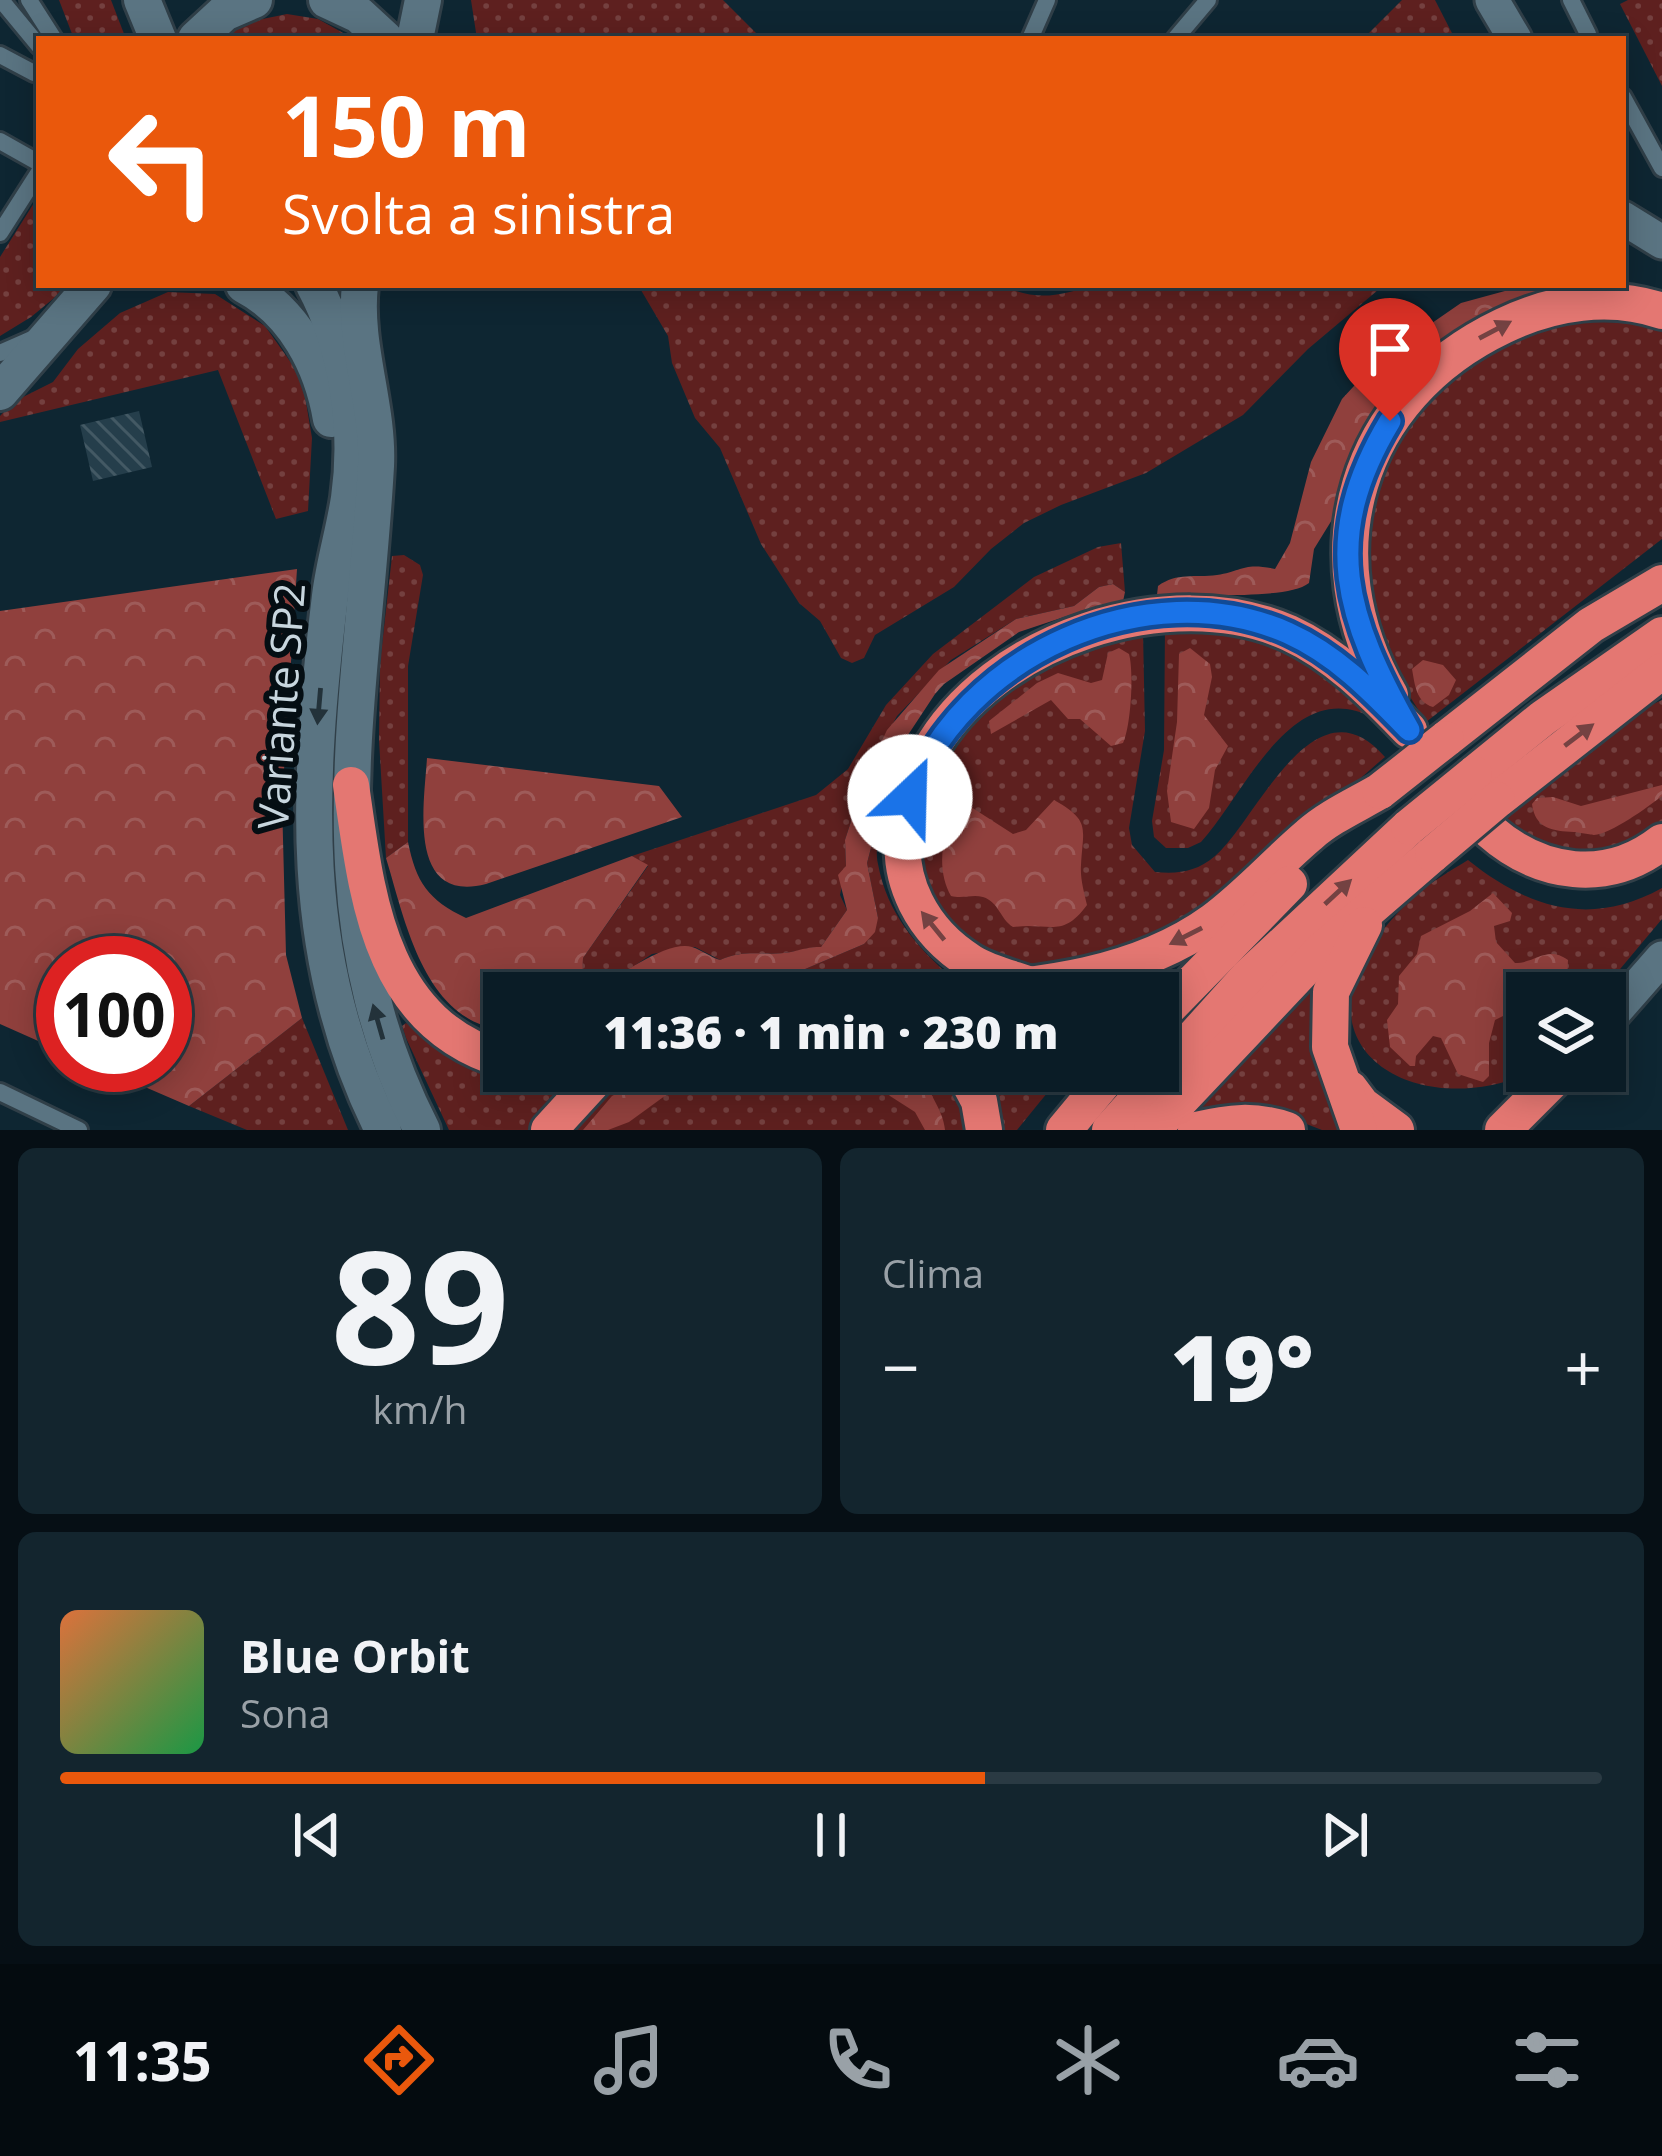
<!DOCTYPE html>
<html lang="it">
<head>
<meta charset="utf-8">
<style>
	:root { --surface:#0a1c26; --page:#13252e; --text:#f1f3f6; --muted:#99a1a7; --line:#2a3a43; --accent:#ea580c }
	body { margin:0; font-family:"Open Sans",sans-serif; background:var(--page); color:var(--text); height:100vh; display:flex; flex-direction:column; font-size:45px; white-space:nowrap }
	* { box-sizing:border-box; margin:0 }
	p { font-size:39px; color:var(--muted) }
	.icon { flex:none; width:66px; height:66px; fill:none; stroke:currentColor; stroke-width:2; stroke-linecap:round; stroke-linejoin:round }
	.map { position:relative; height:1130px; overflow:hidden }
	.drawer { display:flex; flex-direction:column; gap:18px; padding:18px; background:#060f15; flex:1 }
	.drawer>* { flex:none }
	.hud { position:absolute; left:36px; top:36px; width:1590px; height:252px; border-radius:0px; box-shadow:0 6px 30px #0003,0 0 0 3px var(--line); background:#ea580c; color:#fff; overflow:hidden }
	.controls { position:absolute; left:1506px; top:972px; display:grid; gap:24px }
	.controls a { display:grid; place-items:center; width:120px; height:120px; border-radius:0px; background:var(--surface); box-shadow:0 6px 30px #0003,0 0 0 3px var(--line); font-size:60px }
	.speed { position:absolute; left:36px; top:936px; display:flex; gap:24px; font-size:60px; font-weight:700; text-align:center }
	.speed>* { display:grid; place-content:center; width:156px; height:156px; border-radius:50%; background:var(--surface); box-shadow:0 6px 30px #0003,0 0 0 3px var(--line); line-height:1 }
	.speed .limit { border:18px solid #d22; background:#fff; color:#111 }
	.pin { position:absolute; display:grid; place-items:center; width:102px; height:102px; color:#fff; margin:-123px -51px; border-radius:50% 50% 50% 0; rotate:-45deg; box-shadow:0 0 12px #0007 }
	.pin .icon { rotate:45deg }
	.me { position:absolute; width:132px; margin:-66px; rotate:24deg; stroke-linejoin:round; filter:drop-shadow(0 0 9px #0008) }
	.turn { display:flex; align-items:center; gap:42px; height:252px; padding:0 48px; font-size:54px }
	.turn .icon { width:156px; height:156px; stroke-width:2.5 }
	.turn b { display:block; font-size:84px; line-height:102px }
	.big { font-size:90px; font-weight:800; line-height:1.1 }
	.drawer .card { flex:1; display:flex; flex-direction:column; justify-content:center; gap:18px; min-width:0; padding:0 42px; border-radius:18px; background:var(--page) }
	.drawer .dial { align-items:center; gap:0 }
	.dial b { font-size:156px; line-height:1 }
	.song { display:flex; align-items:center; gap:36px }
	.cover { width:144px; height:144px; border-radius:18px; background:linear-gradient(135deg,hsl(20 70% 55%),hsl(140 70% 35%)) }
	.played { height:12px; border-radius:6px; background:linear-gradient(90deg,var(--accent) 60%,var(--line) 60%) }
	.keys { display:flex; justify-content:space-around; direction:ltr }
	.heat { display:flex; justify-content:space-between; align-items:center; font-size:66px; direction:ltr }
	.drawer .tiles { flex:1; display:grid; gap:18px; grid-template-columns:1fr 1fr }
	.card:last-child { grid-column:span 2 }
	.trip { position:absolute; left:483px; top:972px; width:696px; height:120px; border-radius:0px; background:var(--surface); box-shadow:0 6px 30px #0003,0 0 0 3px var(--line); font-weight:800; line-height:120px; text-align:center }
	.dock { display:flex; height:192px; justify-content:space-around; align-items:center; background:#040b0f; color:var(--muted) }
	.dock .icon { width:84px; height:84px }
	.dock .on { color:var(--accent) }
	.dock b { font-size:54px; color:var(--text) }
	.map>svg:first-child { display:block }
	.grass { fill:url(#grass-dots) }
	.forest { fill:url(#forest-crowns) }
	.building { fill:url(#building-back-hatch) }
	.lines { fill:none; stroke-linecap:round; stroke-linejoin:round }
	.lane-casing { stroke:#303f48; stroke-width:22 }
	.street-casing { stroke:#303f48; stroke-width:39 }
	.secondary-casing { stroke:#303f48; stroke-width:42 }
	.highway-casing { stroke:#303f48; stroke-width:42 }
	.lane { stroke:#5a7482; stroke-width:16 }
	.street { stroke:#5a7482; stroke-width:33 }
	.secondary { stroke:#5a7482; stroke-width:36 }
	.highway { stroke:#e47772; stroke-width:36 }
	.highway-bridge-casing { stroke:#303f48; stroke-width:42; stroke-linecap:butt }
	.highway-bridge { stroke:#e47772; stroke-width:36 }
	.oneway { fill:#744242 }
	.oneway2 { fill:#23323a }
	.route-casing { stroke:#114b97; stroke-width:30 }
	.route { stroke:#1a73e8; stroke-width:21 }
	.labels { text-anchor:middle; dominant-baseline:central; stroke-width:12; stroke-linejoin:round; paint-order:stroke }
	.street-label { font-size:42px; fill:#c8d6de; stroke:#050e13 }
</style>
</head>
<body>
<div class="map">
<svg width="1662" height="1130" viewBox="0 0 1662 1130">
	<defs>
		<pattern id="grass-dots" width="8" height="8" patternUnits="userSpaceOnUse" patternTransform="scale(3)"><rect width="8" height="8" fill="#5e201f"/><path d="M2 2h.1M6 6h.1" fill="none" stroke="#74403f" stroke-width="1.8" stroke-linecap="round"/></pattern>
		<pattern id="forest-crowns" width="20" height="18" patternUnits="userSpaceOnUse" patternTransform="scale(3)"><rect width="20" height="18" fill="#90403d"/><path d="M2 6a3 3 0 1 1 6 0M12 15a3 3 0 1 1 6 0" fill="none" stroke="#9e5b59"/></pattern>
		<pattern id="building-back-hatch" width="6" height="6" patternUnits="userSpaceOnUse" patternTransform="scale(3)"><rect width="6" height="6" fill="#253e4b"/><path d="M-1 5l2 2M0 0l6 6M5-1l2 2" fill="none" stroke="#435964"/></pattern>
	</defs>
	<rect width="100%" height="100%" fill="#0e2632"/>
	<g class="grass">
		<polygon points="59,0 111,0 126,39 74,39"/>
		<polygon points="471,0 723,0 762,39 477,39"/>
		<polygon points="1402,0 1435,0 1455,39 1363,39"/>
		<polygon points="1628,0 1662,0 1662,86 1620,4"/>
		<polygon points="287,14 318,19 354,39 222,39 248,22"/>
		<polygon points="39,195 39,285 70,285 31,317 0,336 0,257"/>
		<path d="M 638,285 L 1002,285 C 1035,302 1060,296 1094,285 L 1384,285 L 1308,349 L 1243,415 L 1146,473 L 1061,505 L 1024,523 L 991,549 L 954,587 L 875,635 L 864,658 L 852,663 L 841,658 L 820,621 L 799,603 L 761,544 L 720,448 L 695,418 L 672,363 L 668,336 Z"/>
		<polygon points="168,292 215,294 265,326 302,378 312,438 308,511 276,519 218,370 0,422 0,416 13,402 53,382 78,349 120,313"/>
		<polygon points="1573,316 1662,324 1662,539 1426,722 1388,662 1360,555 1383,457 1419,404 1491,345"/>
		<path d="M 1121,543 L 1125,592 L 1113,584 L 1099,587 L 1074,606 L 1016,619 L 951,660 L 897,716 L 867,772 L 845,840 L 846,866 L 840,895 L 847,910 L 821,947 C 809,947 803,950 791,952 C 765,957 748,948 720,960 L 695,947 L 652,954 L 601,988 L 581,978 L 583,958 L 648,866 L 632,856 L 816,795 L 848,769 L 886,705 L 933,654 L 1034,577 L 1098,547 Z"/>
		<polygon points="404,555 420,565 423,575 408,666 408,842 386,858 379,740 380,663 392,556"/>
		<path d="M 1165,626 C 1186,627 1210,626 1231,630 C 1288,641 1335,676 1373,718 C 1292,674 1245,794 1201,842 L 1188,848 L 1166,848 L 1154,837 L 1152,821 L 1164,750 Z"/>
		<path d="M 1143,632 L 1145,731 L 1129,828 L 1132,845 L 1155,872 C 1179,874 1196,872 1215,856 C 1257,820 1314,675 1385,757 C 1313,817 1228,912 1141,946 C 1125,953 1049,972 1034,971 C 1015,969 992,956 976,945 C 905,897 905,814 951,745 C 995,680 1072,653 1143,632 Z"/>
		<polygon points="1662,700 1662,823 1646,836 1606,853 1546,850 1498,816 1638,711"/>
		<path d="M 885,797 C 882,817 874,845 878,864 C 887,913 916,946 951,977 L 791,975 L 864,944 L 878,918 L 867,863 Z"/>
		<path d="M 1468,860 C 1528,908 1590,928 1662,888 L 1662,919 L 1600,993 L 1527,993 L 1527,1071 L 1534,1071 C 1407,1130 1265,1033 1415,896 C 1431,882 1450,871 1468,860 Z"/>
		<polygon points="1323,986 1345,1130 1322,1130 1278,1113 1187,1113 1312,989"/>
		<polygon points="302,1018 348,1130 247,1130 189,1106"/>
		<polygon points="406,1023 474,1068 519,1083 571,1082 535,1130 449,1130 406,1038 402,1026"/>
		<polygon points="625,1071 947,1071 971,1130 567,1130 599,1090"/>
		<polygon points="975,1071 1065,1071 1017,1130 993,1130"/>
	</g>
	<g class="forest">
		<path d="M 1527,285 L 1601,285 L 1486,314 L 1441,346 L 1416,357 L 1380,399 L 1338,510 L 1314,549 L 1309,583 C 1286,601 1201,591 1166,600 L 1157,595 L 1158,586 C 1177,572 1195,578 1217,575 C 1243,571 1243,562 1275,569 L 1290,543 L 1311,462 L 1342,399 L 1377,361 L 1461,303 Z"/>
		<polygon points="297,569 282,801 286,955 302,1018 189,1106 94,1065 165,1065 165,963 63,963 63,1052 0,1024 0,611"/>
		<path d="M 1113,584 L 1125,592 L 1122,606 L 1076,613 L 1019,632 L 944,684 L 935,694 L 904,741 L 889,780 L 867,863 L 878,918 L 875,932 L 864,944 L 791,975 L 743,974 L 680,981 L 641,993 L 504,993 L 504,1030 C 424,1022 405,920 386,858 L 408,842 C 416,882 428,900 466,918 L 632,856 L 648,865 L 583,958 L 582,978 L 601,988 C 621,974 668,940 692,947 C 702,950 710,957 720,960 C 748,948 765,957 791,952 C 803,949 809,947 821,947 L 847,910 L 838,875 L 846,866 L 845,840 L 867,772 L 887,730 L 939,670 L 1016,619 L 1074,606 L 1099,587 Z"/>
		<path d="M 1119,648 L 1129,654 C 1134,672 1131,726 1123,743 L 1111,746 L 1080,719 L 1068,719 L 1051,700 L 991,734 L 989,721 L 1037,683 L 1058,673 L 1091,683 L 1102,680 L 1108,653 Z"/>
		<polygon points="1190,648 1210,664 1212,677 1204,715 1228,746 1215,770 1209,808 1194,829 1171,822 1167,791 1177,722 1179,654"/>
		<path d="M 1423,660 L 1443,665 L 1456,680 L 1449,695 L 1433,707 C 1416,702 1415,685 1412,669 Z"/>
		<path d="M 427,758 L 659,786 L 682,817 L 486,884 C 407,904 424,805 427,758 Z"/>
		<path d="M 1662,785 L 1662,796 C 1648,807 1611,834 1594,835 C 1593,835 1576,832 1574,832 C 1553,831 1535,829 1532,804 L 1537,798 L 1553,797 L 1581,806 Z"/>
		<path d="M 1054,800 C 1091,821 1083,827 1081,865 C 1080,878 1084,892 1087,905 C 1062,939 1050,922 1013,927 C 1000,919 999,902 983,897 C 972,894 963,899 951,896 C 936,870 941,831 959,809 L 971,807 L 1013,834 L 1026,830 Z"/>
		<path d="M 1493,893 L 1512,913 L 1510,921 L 1494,926 L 1496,942 L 1515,963 C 1536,963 1547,945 1568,960 L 1567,977 L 1557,993 L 1527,993 L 1527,1004 L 1495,1020 L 1489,1043 L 1489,1076 L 1483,1082 L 1458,1074 L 1441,1038 L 1433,1036 L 1416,1056 L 1415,1066 L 1410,1066 L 1390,1047 L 1387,1020 L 1398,1004 L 1399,976 L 1417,954 L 1421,936 L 1470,911 Z"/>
		<polygon points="660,1071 731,1071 706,1080 684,1082 629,1122 608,1130 583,1130 612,1096"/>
		<path d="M 865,1071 L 924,1071 C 925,1092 943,1107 945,1130 L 925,1130 L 915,1112 L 890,1096 Z"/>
	</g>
	<polygon class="building" points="139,411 152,467 93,481 80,425"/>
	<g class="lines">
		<defs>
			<g id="lane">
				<polyline points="1,0 39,46"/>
				<polyline points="29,0 54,39"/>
				<polyline points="1571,0 1588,34"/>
				<polyline points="1030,39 1047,0"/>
				<polyline points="1175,39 1208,0"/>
				<polyline points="0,55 34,73 39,72"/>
				<polyline points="1623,97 1662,168"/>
				<polyline points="0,141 39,163"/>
				<polyline points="0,233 39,172"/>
				<polyline points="0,353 34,338"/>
				<polyline points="0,1092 79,1130"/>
			</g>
			<g id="street">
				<polyline points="1492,0 1515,39"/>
				<polyline points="1623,218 1662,242"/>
				<polyline points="1605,1023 1662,958"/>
			</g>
			<g id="secondary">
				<polyline points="142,0 158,39"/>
				<polyline points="327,0 359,15 385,39"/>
				<polyline points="196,39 224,13 254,0"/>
				<polyline points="415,39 423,0"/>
				<path d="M 244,285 C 294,311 322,365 331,419"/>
				<path d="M 314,285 C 347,346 359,429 349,498 C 344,531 334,563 330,596 C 308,782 296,957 383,1130"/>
				<path d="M 360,285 C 353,345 379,406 376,466 C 363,700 309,910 422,1130"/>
				<polyline points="0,392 93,285"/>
			</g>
			<g id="highway">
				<path d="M 1390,695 C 1309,554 1354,397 1503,326 C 1552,302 1610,293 1662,311"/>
				<polyline points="1446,739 1591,625 1662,583"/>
				<polyline points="1474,774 1543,718 1662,635"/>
				<path d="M 351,785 C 367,895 378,1023 504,1060"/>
				<polyline points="1497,800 1662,671"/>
				<path d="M 1490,831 C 1540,875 1607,885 1662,842"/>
				<path d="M 1031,985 C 1011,978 989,973 971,962 C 923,932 894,880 905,823 C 910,799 916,776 928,754 C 991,639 1170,580 1289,633 C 1337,655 1373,693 1409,730"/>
				<path d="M 949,993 C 1039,986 1137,976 1213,921 C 1247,896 1276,863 1309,835 C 1329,817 1356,805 1380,791"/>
				<polyline points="1158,1018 1289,884"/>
				<polyline points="963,1071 979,1101 984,1130"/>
				<polyline points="1350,1089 1362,1105 1396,1130"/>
				<polyline points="549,1130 603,1071"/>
				<polyline points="1064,1130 1113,1071"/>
				<polyline points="1110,1130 1247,978 1409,827"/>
				<polyline points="1152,1130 1322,950 1433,854"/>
				<path d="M 1196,1130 C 1229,1122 1255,1119 1287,1130"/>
				<polyline points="1359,1130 1330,1047 1331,992 1364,925"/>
				<polyline points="1503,1130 1562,1071"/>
			</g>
		</defs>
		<use href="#lane" class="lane-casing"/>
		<use href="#street" class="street-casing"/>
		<use href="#secondary" class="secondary-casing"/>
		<use href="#highway" class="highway-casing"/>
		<use href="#lane" class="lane"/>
		<use href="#street" class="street"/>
		<use href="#secondary" class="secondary"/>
		<use href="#highway" class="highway"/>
		<defs>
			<g id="highway-bridge">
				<polyline points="1380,791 1446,739"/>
				<polyline points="1409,827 1474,774"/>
				<polyline points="1433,854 1497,800"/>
			</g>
		</defs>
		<use href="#highway-bridge" class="highway-bridge-casing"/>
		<use href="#highway-bridge" class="highway-bridge"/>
	</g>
	<defs><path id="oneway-solid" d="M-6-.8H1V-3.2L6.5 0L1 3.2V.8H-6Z" transform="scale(3)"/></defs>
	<g class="oneway">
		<use href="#oneway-solid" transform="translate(1495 330) rotate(-28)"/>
		<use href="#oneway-solid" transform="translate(1579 735) rotate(-37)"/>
		<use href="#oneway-solid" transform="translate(1338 892) rotate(-43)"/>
		<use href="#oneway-solid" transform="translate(933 926) rotate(-129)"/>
		<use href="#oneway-solid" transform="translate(1186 936) rotate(153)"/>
	</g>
	<g class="oneway2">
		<use href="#oneway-solid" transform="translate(319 706) rotate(95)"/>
		<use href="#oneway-solid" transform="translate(378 1022) rotate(-106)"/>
	</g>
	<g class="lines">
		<defs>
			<path id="route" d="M 910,797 C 962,655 1147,571 1288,633 C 1337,655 1373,693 1409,730 C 1346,618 1319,539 1390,421"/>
		</defs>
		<use href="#route" class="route-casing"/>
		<use href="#route" class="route"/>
	</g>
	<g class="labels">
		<g class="street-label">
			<text transform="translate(280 706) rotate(-86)">Variante SP2</text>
		</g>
	</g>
</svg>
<div class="controls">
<a><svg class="icon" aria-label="layers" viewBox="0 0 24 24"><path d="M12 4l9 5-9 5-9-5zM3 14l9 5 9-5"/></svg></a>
</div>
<div class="speed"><div class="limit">100</div></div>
<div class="pin" style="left:1390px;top:421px;background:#d93025"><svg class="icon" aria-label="arrive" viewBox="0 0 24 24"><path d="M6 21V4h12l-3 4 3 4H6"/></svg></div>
<svg class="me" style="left:910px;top:797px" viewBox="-20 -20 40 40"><circle r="19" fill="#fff"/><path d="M0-13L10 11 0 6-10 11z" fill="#1a73e8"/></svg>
<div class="trip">11:36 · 1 min · 230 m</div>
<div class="hud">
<div class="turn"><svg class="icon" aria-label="left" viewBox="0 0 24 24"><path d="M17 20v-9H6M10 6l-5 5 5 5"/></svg><div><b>150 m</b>Svolta a sinistra</div></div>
</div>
</div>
<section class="drawer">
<div class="tiles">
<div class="card dial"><b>89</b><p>km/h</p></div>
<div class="card"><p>Clima</p>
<div class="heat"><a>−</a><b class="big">19°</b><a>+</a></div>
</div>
<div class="card">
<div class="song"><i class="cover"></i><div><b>Blue Orbit</b><p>Sona</p></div></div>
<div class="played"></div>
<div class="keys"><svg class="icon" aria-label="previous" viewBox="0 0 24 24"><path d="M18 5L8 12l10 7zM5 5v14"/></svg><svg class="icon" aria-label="pause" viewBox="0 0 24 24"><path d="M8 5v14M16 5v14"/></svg><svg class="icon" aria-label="next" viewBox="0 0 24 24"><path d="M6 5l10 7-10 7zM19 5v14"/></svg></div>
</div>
</div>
</section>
<nav class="dock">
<b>11:35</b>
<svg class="icon on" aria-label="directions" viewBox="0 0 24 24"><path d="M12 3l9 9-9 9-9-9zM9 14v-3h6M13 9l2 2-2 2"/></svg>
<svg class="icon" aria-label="music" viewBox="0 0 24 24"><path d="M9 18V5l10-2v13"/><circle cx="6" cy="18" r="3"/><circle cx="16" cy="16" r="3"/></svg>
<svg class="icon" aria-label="phone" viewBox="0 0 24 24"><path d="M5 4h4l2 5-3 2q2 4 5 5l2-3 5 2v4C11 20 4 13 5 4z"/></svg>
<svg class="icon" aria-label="climate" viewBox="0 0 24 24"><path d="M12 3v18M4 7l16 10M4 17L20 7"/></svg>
<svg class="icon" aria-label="car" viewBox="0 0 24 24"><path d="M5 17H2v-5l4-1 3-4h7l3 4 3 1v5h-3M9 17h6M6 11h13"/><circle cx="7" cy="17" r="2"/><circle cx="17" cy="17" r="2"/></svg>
<svg class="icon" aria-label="filters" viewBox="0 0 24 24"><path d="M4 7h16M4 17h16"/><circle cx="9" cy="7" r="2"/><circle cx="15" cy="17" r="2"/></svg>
</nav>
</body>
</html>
